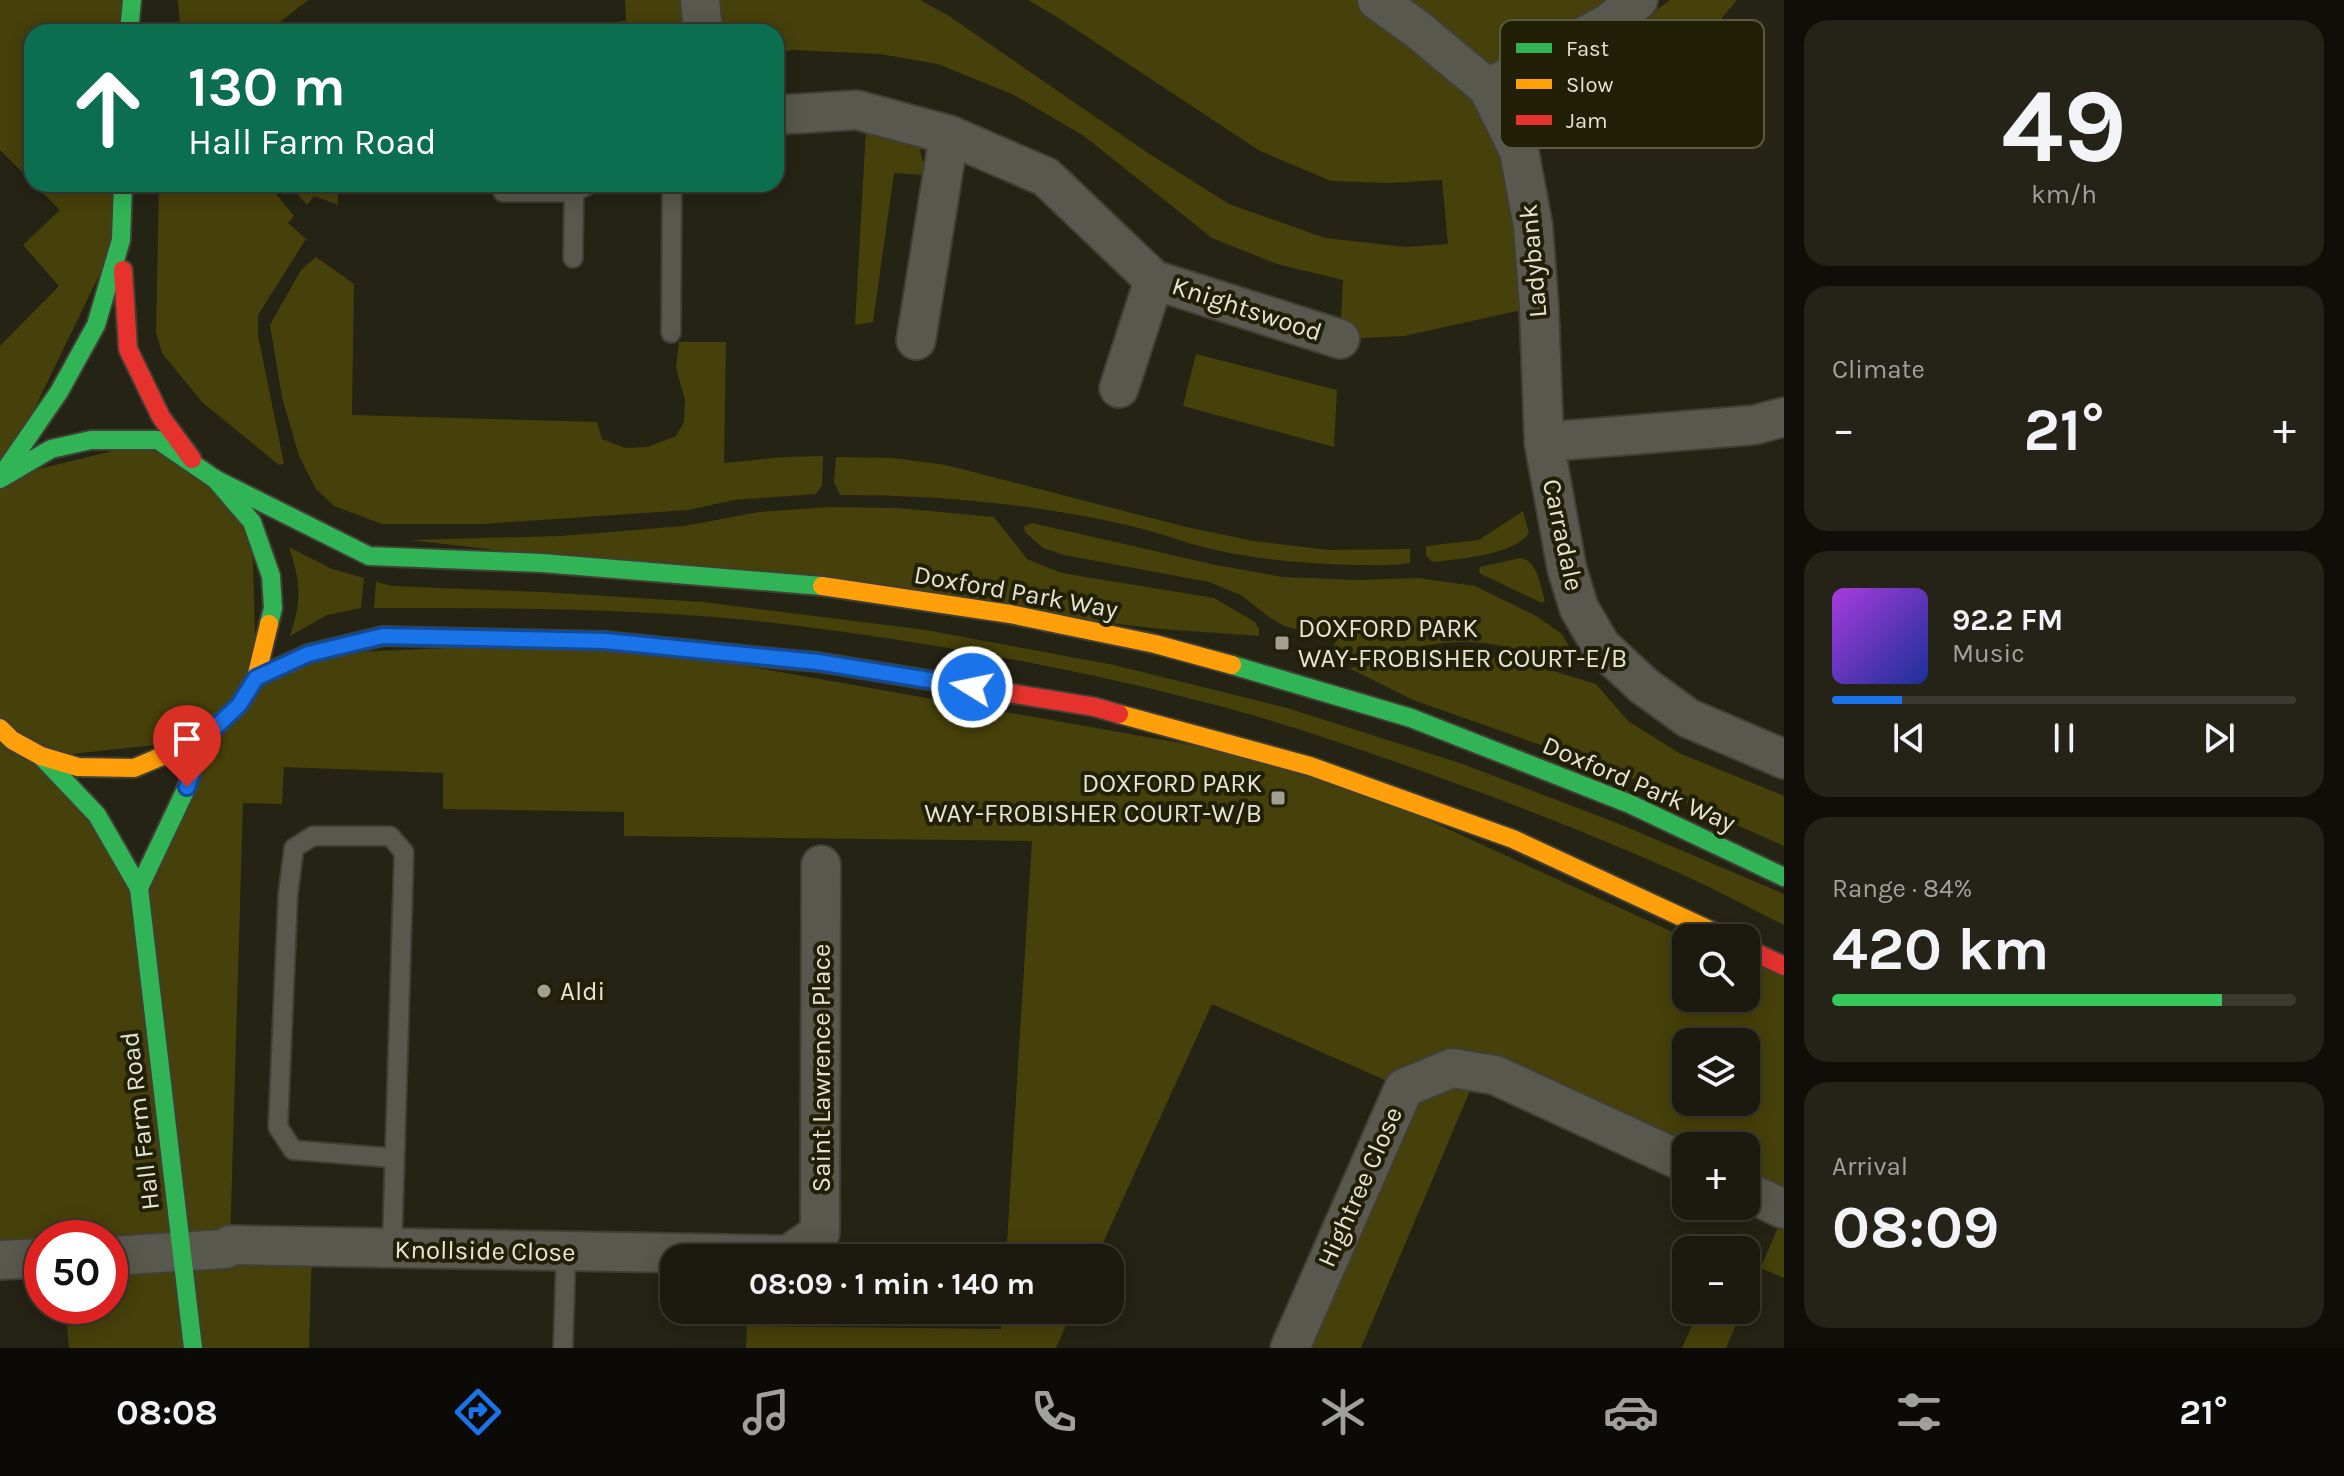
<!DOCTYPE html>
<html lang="en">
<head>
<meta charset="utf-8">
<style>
	:root { --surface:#1c1a0f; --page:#252318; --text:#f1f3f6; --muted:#a0a19e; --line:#3a382f; --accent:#1a73e8 }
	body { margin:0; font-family:Karla,sans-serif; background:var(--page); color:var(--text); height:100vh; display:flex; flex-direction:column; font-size:30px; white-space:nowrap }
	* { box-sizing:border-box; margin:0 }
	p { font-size:26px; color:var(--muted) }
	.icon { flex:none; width:44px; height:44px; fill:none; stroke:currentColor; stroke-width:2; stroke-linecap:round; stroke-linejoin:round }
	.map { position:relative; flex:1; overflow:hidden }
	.drawer { display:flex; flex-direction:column; gap:20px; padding:20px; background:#0f0e08; width:560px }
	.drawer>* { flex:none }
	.top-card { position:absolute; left:24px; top:24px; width:760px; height:168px; border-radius:24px; box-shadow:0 4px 20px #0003,0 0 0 2px var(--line); background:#0b6e4f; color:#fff; overflow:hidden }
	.fabs { position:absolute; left:1672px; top:924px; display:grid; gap:16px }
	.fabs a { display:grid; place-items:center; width:88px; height:88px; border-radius:16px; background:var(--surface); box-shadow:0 4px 20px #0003,0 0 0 2px var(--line); font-size:40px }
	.speed { position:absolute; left:24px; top:1220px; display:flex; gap:16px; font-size:40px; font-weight:700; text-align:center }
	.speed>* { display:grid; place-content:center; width:104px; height:104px; border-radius:50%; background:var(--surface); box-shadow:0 4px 20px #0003,0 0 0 2px var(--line); line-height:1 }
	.speed .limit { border:12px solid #d22; background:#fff; color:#111 }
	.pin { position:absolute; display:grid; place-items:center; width:68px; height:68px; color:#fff; margin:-82px -34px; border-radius:50% 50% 50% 0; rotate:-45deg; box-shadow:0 0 8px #0007 }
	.pin .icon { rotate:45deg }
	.me { position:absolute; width:88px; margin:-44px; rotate:280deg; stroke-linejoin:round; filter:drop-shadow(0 0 6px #0008) }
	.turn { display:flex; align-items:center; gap:28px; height:168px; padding:0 32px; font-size:36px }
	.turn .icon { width:104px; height:104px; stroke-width:2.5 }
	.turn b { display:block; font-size:56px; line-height:68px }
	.big { font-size:60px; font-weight:700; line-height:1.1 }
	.drawer .card { flex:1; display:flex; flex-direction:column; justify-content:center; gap:12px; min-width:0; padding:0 28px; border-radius:24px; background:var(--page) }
	.drawer .dial { align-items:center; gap:0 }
	.dial b { font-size:104px; line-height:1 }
	.song { display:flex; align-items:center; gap:24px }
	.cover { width:96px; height:96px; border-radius:12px; background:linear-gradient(135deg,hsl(280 70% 55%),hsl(230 70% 35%)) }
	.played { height:8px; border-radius:4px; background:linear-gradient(90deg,var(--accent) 15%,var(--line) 15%) }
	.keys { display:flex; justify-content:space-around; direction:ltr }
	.heat { display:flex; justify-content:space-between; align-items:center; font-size:44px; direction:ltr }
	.charge { height:12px; border-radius:6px; background:linear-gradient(90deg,#34c759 84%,var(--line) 0) }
	.trip { position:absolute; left:660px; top:1244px; width:464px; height:80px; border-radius:24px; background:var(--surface); box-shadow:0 4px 20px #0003,0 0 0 2px var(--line); font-weight:700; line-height:80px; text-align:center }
	.dock { display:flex; height:128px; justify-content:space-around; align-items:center; background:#0b0a06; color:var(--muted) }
	.dock .icon { width:56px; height:56px }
	.dock .active { color:var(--accent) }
	.dock b { font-size:36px; color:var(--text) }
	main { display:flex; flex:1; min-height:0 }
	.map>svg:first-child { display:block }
	.green { fill:#46400a; fill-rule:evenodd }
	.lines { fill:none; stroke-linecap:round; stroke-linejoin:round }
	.lane-casing { stroke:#413f34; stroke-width:22 }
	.street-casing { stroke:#413f34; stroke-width:42 }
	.fast-casing { stroke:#413f34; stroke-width:22 }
	.slow-casing { stroke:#413f34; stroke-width:22 }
	.jam-casing { stroke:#413f34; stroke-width:22 }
	.lane { stroke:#59584e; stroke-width:18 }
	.street { stroke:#59584e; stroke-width:38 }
	.fast { stroke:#30b455; stroke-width:18 }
	.slow { stroke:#ff9f0a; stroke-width:18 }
	.jam { stroke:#e5322d; stroke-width:18 }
	.route-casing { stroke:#114b97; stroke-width:20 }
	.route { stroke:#1a73e8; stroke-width:14 }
	.poi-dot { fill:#a1a091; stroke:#211f05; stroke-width:3 }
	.labels { text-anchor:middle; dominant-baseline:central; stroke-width:8; stroke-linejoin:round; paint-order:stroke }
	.street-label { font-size:26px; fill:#e4e3d4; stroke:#211f05 }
	.poi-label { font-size:26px; fill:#e4e3d4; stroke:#211f05; text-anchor:start }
	.key { fill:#211f05; stroke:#5c5a43; stroke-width:2 }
	.key-label { font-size:22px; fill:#e4e3d4 }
</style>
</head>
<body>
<main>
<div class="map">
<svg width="1784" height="1348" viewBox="0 0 1784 1348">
	<rect width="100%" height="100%" fill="#252314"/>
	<g class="green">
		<polygon points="0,0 132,0 129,32 32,32 32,182 0,150"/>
		<polygon points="178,0 308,0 274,27 221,26 221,32 183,32 180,26"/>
		<polygon points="625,0 920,0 949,16 1148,153 1229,204 1325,238 1406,247 1448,244 1442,180 1390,183 1331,181 1260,151 1057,17 1028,0 1638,0 1489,88 1539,306 1404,336 1340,339 1343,280 1277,264 1212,238 1084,136 1014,95 938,64 880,54 793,50 776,52 776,32 490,32 626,21"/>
		<polygon points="1670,0 1737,0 1706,37 1670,65 1552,143 1541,120 1548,91"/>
		<polygon points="866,129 919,145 926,175 894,173 873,322 855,325"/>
		<path d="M 34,184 L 123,184 L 122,228 L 1,478 L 158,440 L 252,522 L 256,677 L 308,654 L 605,641 L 1310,766 L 1686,938 L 1686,998 L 1746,998 L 1746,948 L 1784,966 L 1784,1209 L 1746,1191 L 1746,1146 L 1686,1146 L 1478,1072 L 1361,1348 L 1290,1348 L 1403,1088 L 1212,1004 L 1096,1258 L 1006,1258 L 1032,841 L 624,836 L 624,812 L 443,809 L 443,773 L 284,767 L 282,804 L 243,803 L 230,1244 L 312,1248 L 309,1348 L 69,1348 L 65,1306 L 110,1306 L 110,1238 L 42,1238 L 42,1258 L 0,1260 L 0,346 L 59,286 L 23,245 L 60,210 ZM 203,740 L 138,887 L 43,757 ZM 1686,1042 L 1746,1042 L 1746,1102 L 1686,1102 Z"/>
		<polygon points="159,184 268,184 294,216 288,223 306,239 258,315 258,335 284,464 279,465 202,402 162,353 156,332"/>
		<polygon points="289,184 329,184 338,190 338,205 314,196 307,205"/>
		<polygon points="316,257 354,284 352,415 597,422 602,439 625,448 648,447 676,436 684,422 685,400 676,368 679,342 726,342 724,463 784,457 823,456 822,485 816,494 734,500 688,510 482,524 382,524 334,506 316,489 299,456 282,397 270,325 301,270"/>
		<polygon points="1196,354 1337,390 1334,447 1183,406"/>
		<path d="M 836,457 L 893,458 L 946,465 L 1186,527 L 1254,541 L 1329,550 L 1410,549 L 1410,563 C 1392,566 1374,565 1356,565 C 1307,564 1258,560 1211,549 C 1185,543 1161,533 1135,527 C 1039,504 939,495 840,495 L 834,482 Z"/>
		<polygon points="829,507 897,508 994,517 1027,559 1062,573 1214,598 1255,622 1259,629 1259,636 1161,629 410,540 560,536 684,526 759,512"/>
		<path d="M 1523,511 L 1529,533 C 1514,555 1457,559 1432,562 L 1426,555 L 1426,546 L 1479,540 Z"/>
		<path d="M 1032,523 L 1216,565 L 1283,577 L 1356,580 L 1418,578 L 1475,586 L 1538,617 L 1562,634 L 1580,665 C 1543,656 1504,643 1466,642 C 1422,641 1373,661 1331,651 L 1337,639 L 1284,626 L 1269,617 L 1241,595 L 1209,582 L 1064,555 L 1043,548 L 1025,532 L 1024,526 Z"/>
		<path d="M 289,547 L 332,569 L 364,578 L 361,608 L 327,615 L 290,636 C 302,599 301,584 289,547 Z"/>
		<path d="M 1520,558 C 1538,561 1540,585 1545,601 L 1542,603 L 1479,573 L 1480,567 Z"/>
		<path d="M 376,582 L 392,586 L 541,592 L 703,602 L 926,630 L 1114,665 L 1287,708 L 1460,763 L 1617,823 L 1784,894 L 1784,925 C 1749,908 1715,889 1679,873 C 1592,834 1503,800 1413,768 C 1342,743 1269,718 1196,700 C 1063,666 927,642 792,625 C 653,608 513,608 374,608 Z"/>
		<polygon points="1446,654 1488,656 1553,671 1596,684 1628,721 1679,753 1784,796 1784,846 1620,773 1413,700 1349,668"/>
		<polygon points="1784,1213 1784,1278 1760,1268 1746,1301 1746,1261 1761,1267"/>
		<polygon points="1003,1310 1073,1310 1056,1348 746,1348 747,1326 1001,1329"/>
		<polygon points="1699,1310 1742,1310 1726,1348 1682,1348"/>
	</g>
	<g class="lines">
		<defs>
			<g id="lane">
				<polyline points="503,192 574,192 590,184"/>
				<polyline points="573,258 574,192"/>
				<polyline points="671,333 672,184"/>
				<polyline points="392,1249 404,852 390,836 313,836 294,848 288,894 278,1127 293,1150 394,1158"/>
				<polyline points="563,1348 566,1252"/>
			</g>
			<g id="street">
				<polyline points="700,0 703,32"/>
				<polyline points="1377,0 1417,29 1488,88 1519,151 1533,226 1539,306 1544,442 1567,569 1579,608 1601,646 1644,686 1688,718 1784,759"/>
				<polyline points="1488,88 1607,24 1638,0"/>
				<polyline points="776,115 857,110 949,135 1046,177 1154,280 1340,339"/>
				<polyline points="916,340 949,135"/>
				<polyline points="1119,388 1154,280"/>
				<polyline points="1544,442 1754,425 1784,417"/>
				<polyline points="1746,1191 1784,1209"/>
				<polyline points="788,1255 820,1233 821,865"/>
				<polyline points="110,1256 225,1249 230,1245 788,1255 788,1258"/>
				<polyline points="0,1260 42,1258"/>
				<polyline points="1290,1348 1404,1088 1452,1068 1495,1075 1686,1163"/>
			</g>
			<g id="fast">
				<polyline points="129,32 132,0"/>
				<polyline points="6,469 59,392 96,325 121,240 123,184"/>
				<polyline points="0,479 51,449 91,440 158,440 215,479 252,522 271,576 273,608 269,624"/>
				<polyline points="215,479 369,556 542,563 822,586"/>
				<polyline points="1232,665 1411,718 1630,804 1784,877"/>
				<polyline points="41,756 97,815 139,888 193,1348"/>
				<polyline points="139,888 187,787 203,739"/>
			</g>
			<g id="slow">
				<polyline points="822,586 1010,614 1155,644 1232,665"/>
				<polyline points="256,678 308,654 383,636 605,641 783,659"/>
				<polyline points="1119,714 1310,766 1513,839 1727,938"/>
				<polyline points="0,728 12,740 41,756 78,767 134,768 203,739 239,705 256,678 269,624"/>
			</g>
			<g id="jam">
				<polyline points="123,270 128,349 161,417 192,459"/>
				<polyline points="783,659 818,662 1095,707 1119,714"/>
				<polyline points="1746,948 1784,966"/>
			</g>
		</defs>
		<use href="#lane" class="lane-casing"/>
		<use href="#street" class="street-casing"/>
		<use href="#fast" class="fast-casing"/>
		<use href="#slow" class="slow-casing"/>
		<use href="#jam" class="jam-casing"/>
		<use href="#lane" class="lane"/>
		<use href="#street" class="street"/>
		<use href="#fast" class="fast"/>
		<use href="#slow" class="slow"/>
		<use href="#jam" class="jam"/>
	</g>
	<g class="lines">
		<defs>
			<polyline id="route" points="187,787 203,739 239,705 256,678 308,654 383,636 605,641 818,662 972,687"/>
		</defs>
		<use href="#route" class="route-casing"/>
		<use href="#route" class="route"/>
	</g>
	<g class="poi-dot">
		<rect x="1274" y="635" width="16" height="16" rx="4"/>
		<rect x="1270" y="790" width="16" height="16" rx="4"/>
		<circle cx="544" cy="991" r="8"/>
	</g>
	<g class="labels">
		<g class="street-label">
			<text transform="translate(1533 261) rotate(-95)">Ladybank</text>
			<text transform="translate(1247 309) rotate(18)">Knightswood</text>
			<text transform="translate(1563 535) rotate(78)">Carradale</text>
			<text transform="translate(1016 592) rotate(10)">Doxford Park Way</text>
			<text transform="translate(1639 784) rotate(23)">Doxford Park Way</text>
			<text transform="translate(821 1068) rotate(-90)">Saint Lawrence Place</text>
			<text transform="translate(140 1121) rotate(-97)">Hall Farm Road</text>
			<text transform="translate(1360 1187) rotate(-66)">Hightree Close</text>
			<text transform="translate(485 1251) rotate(1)">Knollside Close</text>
		</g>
		<g class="poi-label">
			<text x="1298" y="628">DOXFORD PARK<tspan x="1298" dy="30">WAY-FROBISHER COURT-E/B</tspan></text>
			<text x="1262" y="783" text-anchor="end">DOXFORD PARK<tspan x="1262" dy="30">WAY-FROBISHER COURT-W/B</tspan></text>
			<text x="560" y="991">Aldi</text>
		</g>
	</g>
	<rect x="1500" y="20" width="264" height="128" rx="12" class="key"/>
	<rect x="1516" y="43" width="36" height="10" fill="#30b455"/>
	<rect x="1516" y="79" width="36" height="10" fill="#ff9f0a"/>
	<rect x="1516" y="115" width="36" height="10" fill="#e5322d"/>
	<g class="key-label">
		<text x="1566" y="56">Fast</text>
		<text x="1566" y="92">Slow</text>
		<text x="1566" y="128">Jam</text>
	</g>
</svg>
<div class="fabs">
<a><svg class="icon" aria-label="search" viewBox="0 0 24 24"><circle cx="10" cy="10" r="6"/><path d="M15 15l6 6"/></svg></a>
<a><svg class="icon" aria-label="layers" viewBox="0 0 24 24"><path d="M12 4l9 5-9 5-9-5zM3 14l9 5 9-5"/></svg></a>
<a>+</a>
<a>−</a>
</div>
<div class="speed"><div class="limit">50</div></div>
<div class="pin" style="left:187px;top:787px;background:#d93025"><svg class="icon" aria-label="arrive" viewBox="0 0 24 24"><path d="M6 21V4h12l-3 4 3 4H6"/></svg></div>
<svg class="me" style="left:972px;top:687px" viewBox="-20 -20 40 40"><circle r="17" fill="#1a73e8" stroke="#fff" stroke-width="3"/><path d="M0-11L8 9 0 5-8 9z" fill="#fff"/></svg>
<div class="trip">08:09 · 1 min · 140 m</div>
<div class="top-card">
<div class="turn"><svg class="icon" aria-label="ahead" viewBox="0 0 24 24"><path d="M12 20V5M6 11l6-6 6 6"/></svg><div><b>130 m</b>Hall Farm Road</div></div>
</div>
</div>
<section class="drawer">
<div class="card dial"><b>49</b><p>km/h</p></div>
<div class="card"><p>Climate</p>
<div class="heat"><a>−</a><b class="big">21°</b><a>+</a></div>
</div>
<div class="card">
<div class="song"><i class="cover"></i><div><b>92.2 FM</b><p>Music</p></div></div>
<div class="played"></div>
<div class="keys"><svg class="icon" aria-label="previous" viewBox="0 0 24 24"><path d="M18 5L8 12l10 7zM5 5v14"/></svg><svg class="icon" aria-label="pause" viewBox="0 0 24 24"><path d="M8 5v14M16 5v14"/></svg><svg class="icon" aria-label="next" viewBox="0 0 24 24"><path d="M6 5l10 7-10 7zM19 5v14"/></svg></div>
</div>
<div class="card"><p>Range · 84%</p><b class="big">420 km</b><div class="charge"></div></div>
<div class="card"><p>Arrival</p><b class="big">08:09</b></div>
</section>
</main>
<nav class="dock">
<b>08:08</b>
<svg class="icon active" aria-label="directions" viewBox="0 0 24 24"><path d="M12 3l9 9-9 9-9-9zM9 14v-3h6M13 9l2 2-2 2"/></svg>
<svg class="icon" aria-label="music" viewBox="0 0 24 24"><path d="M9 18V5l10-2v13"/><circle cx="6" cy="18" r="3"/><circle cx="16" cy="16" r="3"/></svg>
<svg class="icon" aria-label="phone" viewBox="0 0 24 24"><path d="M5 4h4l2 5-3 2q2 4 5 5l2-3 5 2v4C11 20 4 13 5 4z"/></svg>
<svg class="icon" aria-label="climate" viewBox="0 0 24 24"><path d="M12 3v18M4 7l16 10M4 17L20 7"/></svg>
<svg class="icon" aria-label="car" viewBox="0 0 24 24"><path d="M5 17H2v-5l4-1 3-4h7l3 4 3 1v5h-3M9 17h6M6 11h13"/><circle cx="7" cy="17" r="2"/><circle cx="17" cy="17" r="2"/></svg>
<svg class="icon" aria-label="filters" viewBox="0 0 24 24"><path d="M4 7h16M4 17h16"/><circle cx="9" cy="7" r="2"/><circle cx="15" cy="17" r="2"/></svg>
<b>21°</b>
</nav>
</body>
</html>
